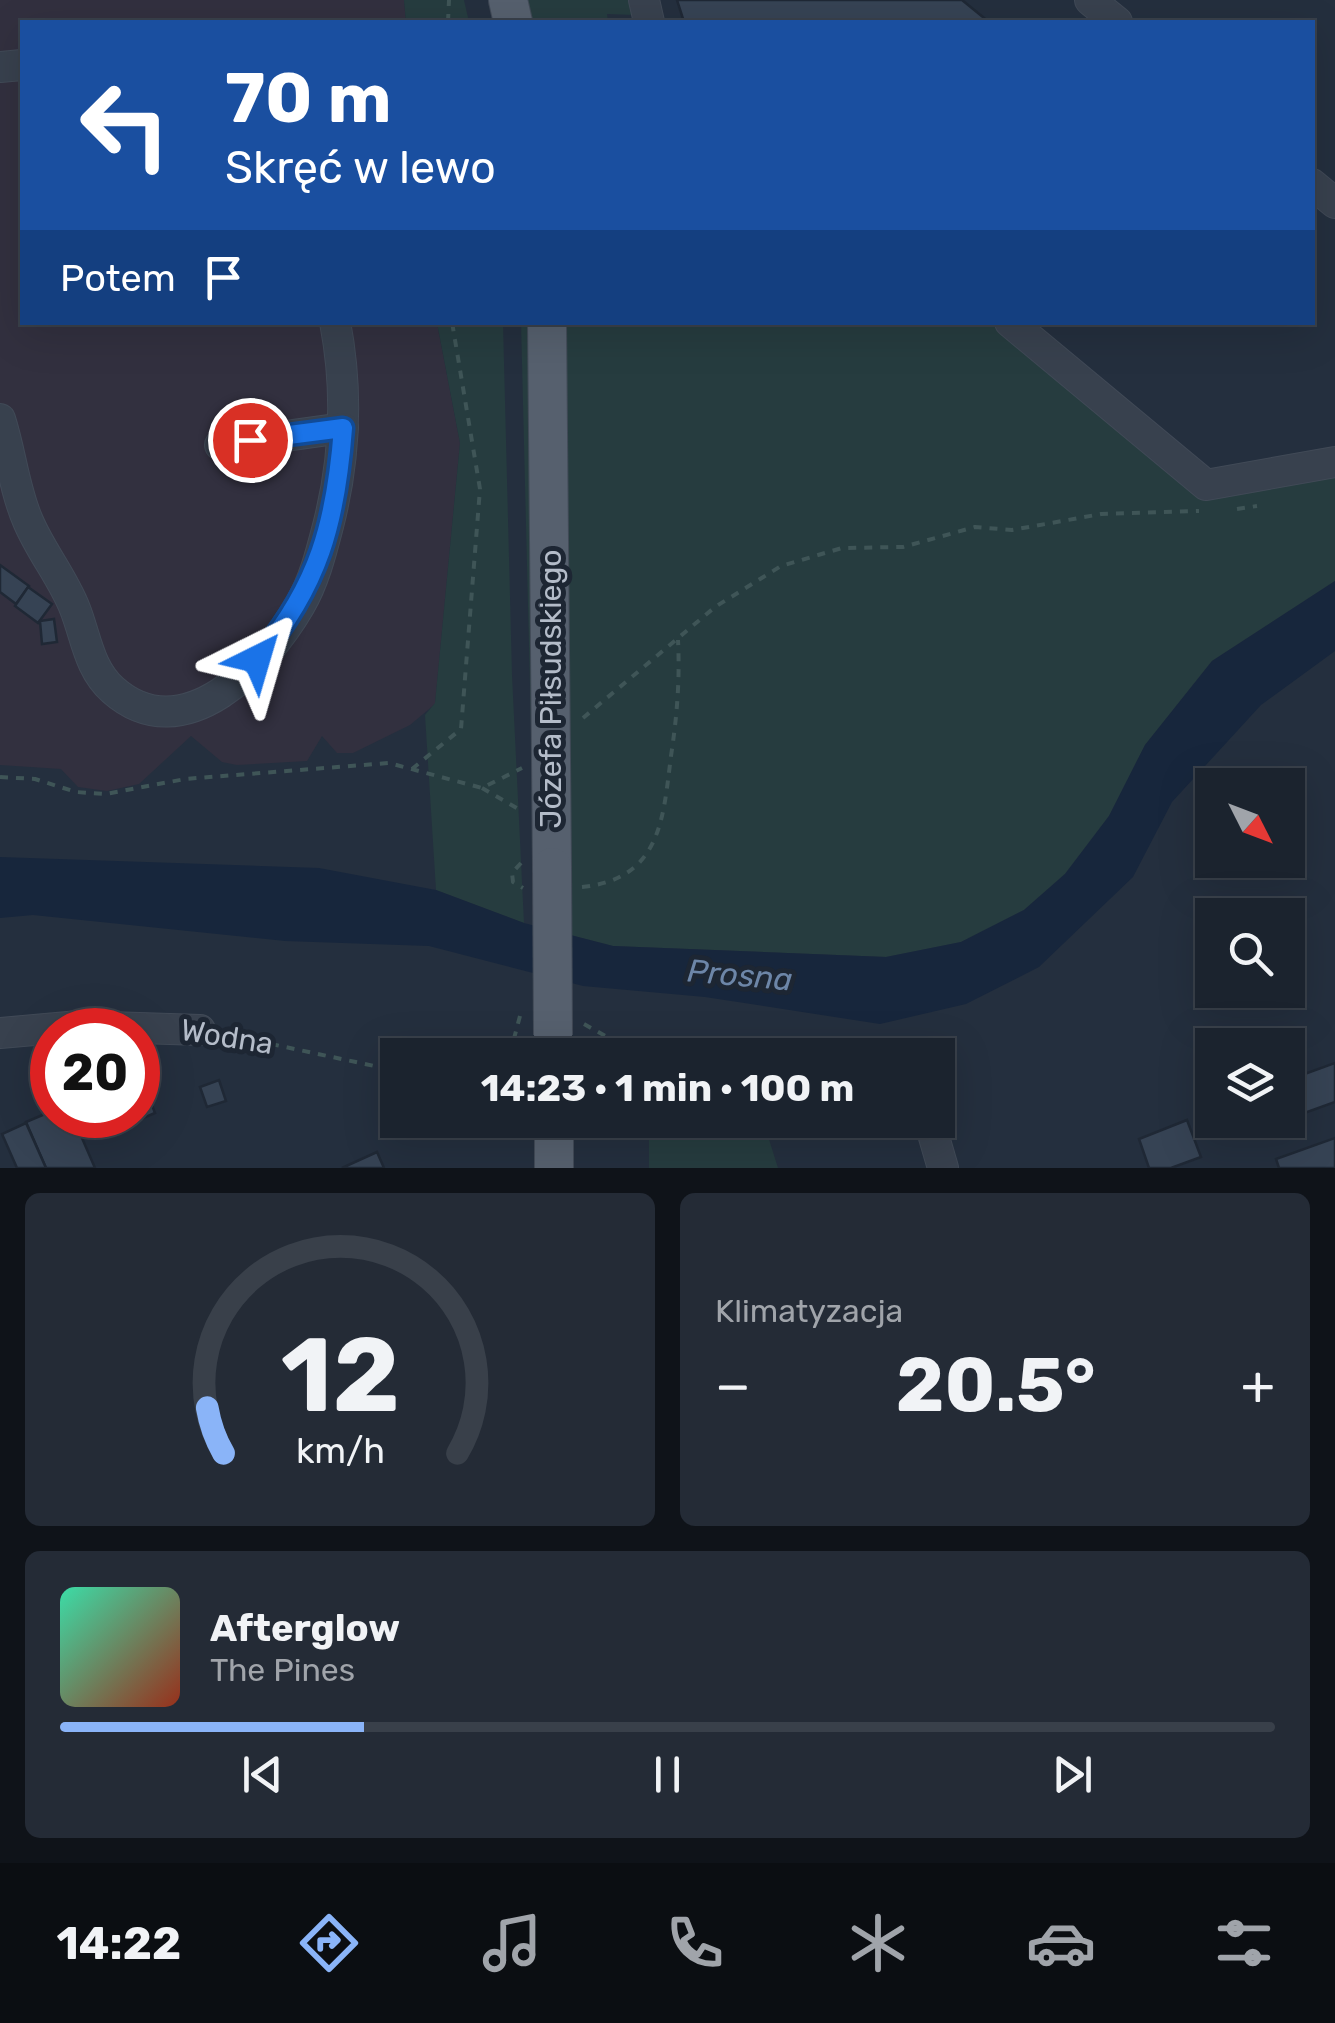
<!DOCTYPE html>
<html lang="pl">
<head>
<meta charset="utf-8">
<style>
	:root { --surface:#1b232e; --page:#242b36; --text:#f1f3f6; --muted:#a0a4aa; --line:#39404a; --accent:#8ab4f8 }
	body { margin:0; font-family:Rubik,sans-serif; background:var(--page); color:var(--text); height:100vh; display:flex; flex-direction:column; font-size:38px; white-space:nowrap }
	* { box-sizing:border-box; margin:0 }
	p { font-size:32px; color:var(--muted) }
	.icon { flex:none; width:55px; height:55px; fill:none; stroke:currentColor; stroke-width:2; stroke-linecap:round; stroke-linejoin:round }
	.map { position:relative; height:1168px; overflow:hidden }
	.sheet { display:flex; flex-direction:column; gap:25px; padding:25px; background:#0f1319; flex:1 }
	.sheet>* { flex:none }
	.top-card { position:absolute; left:20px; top:20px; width:1295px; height:305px; border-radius:0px; box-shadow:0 10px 40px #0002,0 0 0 2px var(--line); background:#1a4fa0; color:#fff; overflow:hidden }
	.needle { width:65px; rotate:132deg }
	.tools { position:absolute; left:1195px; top:768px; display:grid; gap:20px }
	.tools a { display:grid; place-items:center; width:110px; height:110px; border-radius:0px; background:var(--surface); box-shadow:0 10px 40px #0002,0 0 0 2px var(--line); font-size:50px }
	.speed { position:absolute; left:30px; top:1008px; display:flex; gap:20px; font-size:50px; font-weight:700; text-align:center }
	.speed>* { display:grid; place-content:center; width:130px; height:130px; border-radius:50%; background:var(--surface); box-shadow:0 10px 40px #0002,0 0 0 2px var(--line); line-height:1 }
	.speed .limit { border:15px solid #d22; background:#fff; color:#111 }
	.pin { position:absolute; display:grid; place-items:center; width:85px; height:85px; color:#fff; margin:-42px; border:5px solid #fff; border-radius:50%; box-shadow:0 2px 10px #0007 }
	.me { position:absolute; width:110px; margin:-55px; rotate:40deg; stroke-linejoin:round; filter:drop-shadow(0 0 8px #0008) }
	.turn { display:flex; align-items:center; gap:35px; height:210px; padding:0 40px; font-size:45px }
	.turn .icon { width:130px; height:130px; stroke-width:2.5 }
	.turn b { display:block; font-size:70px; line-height:85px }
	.then { display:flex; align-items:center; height:95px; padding:0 40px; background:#0003; gap:20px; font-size:38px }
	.big { font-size:75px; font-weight:700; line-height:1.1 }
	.sheet .card { flex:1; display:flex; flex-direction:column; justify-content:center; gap:15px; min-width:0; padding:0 35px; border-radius:15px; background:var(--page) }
	.sheet .dial { align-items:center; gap:0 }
	.dial svg { height:260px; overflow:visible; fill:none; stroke:var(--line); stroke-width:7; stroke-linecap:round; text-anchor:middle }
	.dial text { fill:var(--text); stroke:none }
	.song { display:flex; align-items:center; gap:30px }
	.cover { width:120px; height:120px; border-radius:15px; background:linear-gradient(135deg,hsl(160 70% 55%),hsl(10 70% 35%)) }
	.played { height:10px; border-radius:5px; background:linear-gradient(90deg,var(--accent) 25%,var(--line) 25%) }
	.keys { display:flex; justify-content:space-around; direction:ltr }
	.heat { display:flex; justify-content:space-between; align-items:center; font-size:55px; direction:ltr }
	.sheet .tiles { flex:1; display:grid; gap:25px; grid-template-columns:1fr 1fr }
	.card:last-child { grid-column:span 2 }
	.trip { position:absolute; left:380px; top:1038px; width:575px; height:100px; border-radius:0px; background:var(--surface); box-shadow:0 10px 40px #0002,0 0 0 2px var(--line); font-weight:700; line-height:100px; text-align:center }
	.dock { display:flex; height:160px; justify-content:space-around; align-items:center; background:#0b0e12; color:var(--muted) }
	.dock .icon { width:70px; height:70px }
	.dock .current { color:var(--accent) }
	.dock b { font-size:45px; color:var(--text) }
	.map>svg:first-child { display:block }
	.medical { fill:#32303f }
	.green { fill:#263c3f }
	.water { fill:#17263c }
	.building { fill:#364354; stroke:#1f2835; stroke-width:2.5 }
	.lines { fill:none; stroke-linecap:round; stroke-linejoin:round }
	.minor-casing { stroke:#414a57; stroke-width:32 }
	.major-casing { stroke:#414a57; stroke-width:40 }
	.path { stroke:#3f5557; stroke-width:4; stroke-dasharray:8 8; stroke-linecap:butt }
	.minor { stroke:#38414e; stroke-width:30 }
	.major { stroke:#56606e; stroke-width:38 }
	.major-bridge-casing { stroke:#414a57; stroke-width:40; stroke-linecap:butt }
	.major-bridge { stroke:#56606e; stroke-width:38 }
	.route-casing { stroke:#114b97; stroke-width:25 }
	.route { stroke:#1a73e8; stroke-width:18 }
	.labels { text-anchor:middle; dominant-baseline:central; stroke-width:10; stroke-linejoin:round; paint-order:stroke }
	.street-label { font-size:30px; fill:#b4bcc9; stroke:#1d2633 }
	.water-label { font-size:32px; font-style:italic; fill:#6d86a8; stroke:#1d2633 }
</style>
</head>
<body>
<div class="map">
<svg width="1335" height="1168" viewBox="0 0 1335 1168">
	<rect width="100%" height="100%" fill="#242f3e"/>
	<polygon class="medical" points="0,0 404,0 406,22 22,22 22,322 437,323 460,443 435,704 410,725 353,753 337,753 322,736 307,761 237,765 222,762 191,736 139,784 107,791 78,787 61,769 0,765"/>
	<g class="green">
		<polygon points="404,0 464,0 469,22 406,22"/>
		<polygon points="524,0 632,0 635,15 607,14 608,22 529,22"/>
		<polygon points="437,323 503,323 512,675 524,923 436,890 425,715 435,703 460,443"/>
		<polygon points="521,323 533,323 534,848"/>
		<polygon points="561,323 990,323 1204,498 1335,474 1335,581 1212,661 1145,745 1109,816 1065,874 1024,910 961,942 886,957 613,946 570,935"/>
		<polygon points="649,1120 763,1120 778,1168 649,1168"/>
	</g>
	<polygon class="water" points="1335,581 1335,651 1261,705 1172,802 1133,877 1039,967 966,1004 880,1024 705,997 583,986 429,946 285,941 33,915 0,918 0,857 319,868 436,890 524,923 613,946 886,957 961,942 1024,910 1065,874 1109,816 1145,745 1212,661"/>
	<g class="building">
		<polygon points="677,0 962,0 989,22 684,22"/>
		<polygon points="0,565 29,586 16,604 0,592"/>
		<polygon points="28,587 52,604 38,623 15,606"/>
		<polygon points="54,619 57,642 42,644 40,621"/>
		<polygon points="1335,1063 1335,1102 1288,1119 1288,1080"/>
		<polygon points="219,1080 226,1101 207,1107 200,1087"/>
		<polygon points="144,1084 155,1113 141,1119 138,1086"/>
		<polygon points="52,1111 52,1115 72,1115 95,1168 46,1168 26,1122"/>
		<polygon points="1187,1120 1201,1157 1171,1168 1149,1168 1139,1139"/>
		<polygon points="26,1123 46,1168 17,1168 2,1134"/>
		<polygon points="1335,1138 1335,1168 1279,1168 1276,1159"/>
		<polygon points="377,1152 384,1168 342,1168"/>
	</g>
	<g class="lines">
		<defs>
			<g id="minor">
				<polyline points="644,0 649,22"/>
				<polyline points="1090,0 1117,22"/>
				<polyline points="0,67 22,65"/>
				<polyline points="1312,184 1335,203"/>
				<polyline points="1010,322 1206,485 1335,462"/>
				<path d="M 0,419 C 11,453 14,489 28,521 C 41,552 63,578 75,609 C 86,637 89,669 113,690 C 184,753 266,664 300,605 C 314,581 321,553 328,526 C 345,460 348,390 335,322"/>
				<polyline points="220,445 343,428"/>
				<polyline points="0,1033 79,1026 200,1030"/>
				<polyline points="929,1120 943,1168"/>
			</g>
			<g id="major">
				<polyline points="508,0 513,22"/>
				<polyline points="547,322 552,867"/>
				<polyline points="554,1120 554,1168"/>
			</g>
		</defs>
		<use href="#minor" class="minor-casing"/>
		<use href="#major" class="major-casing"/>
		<g class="path">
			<polyline points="448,22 449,0"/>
			<polyline points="1237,509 1257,506"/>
			<polyline points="583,718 715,607 781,566 842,548 903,547 975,527 1012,530 1101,514 1199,511"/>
			<polyline points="412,769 461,729 480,489 452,322"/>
			<polyline points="0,777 35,779 76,792 106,794 185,779 389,763 482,788 522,768"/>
			<polyline points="482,788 520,810"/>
			<polyline points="521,863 512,873 513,882 523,888"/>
			<path d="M 582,887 C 661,879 663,819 671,756 C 677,716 680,680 678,640"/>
			<polyline points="584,1024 639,1055"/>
			<polyline points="224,1034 398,1071"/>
			<polyline points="472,1055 512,1046 520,1016"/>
			<polyline points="514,1120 521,1127"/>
		</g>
		<use href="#minor" class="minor"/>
		<use href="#major" class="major"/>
		<defs>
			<polyline id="major-bridge" points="552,867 553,1035"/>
		</defs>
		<use href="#major-bridge" class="major-bridge-casing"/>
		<use href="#major-bridge" class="major-bridge"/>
	</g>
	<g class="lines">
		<defs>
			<path id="route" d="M 250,440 L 343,428 C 336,522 319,586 257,659"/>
		</defs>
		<use href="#route" class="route-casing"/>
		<use href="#route" class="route"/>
	</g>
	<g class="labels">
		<g class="street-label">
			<text transform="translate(551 689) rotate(-90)">Józefa Piłsudskiego</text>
			<text transform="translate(227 1037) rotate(9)">Wodna</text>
		</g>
		<g class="water-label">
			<text transform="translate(740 975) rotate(5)">Prosna</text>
		</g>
	</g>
</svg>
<div class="tools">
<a><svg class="needle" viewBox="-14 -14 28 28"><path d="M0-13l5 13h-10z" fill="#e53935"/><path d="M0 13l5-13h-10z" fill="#a0a4aa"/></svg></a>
<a><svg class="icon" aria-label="search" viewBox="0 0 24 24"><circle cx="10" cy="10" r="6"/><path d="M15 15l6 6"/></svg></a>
<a><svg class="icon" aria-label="layers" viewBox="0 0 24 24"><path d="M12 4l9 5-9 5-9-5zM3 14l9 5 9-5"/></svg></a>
</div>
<div class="speed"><div class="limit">20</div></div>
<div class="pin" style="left:250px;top:440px;background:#d93025"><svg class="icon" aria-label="arrive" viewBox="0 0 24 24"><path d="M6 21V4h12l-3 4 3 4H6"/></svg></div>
<svg class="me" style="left:257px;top:659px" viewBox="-20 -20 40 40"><path d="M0-17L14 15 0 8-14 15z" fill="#1a73e8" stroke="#fff" stroke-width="4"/></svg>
<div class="trip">14:23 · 1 min · 100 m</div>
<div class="top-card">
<div class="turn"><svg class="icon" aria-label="left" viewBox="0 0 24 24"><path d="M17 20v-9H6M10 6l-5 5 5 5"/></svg><div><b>70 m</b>Skręć w lewo</div></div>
<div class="then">Potem<svg class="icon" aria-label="arrive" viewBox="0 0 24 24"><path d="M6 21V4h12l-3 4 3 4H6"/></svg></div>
</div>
</div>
<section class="sheet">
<div class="tiles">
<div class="card dial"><svg viewBox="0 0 100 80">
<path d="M14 69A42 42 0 1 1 86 69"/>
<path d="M14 69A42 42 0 0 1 9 55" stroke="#8ab4f8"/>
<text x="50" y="56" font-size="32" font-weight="700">12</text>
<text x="50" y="72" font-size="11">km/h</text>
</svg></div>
<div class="card"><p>Klimatyzacja</p>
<div class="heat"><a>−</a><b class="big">20.5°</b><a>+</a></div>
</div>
<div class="card">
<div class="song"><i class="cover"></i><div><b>Afterglow</b><p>The Pines</p></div></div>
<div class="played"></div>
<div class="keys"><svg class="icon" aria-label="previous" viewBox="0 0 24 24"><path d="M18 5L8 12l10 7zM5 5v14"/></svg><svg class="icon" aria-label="pause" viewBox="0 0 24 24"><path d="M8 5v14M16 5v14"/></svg><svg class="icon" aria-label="next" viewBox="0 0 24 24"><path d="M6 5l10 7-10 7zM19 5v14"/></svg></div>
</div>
</div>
</section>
<nav class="dock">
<b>14:22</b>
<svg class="icon current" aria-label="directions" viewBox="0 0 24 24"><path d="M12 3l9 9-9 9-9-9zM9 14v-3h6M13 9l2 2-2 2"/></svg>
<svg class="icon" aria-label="music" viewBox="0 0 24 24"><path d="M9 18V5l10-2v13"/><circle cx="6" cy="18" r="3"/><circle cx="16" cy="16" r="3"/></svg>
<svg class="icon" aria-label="phone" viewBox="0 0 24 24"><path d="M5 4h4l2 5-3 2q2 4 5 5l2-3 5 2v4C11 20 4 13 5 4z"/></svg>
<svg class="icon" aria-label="climate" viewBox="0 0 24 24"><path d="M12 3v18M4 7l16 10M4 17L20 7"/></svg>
<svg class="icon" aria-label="car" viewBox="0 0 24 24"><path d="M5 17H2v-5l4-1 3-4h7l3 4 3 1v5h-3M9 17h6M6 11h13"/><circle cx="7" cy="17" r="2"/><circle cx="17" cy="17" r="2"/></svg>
<svg class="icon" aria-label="filters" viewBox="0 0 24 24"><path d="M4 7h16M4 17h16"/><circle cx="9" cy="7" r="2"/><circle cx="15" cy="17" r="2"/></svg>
</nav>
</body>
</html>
